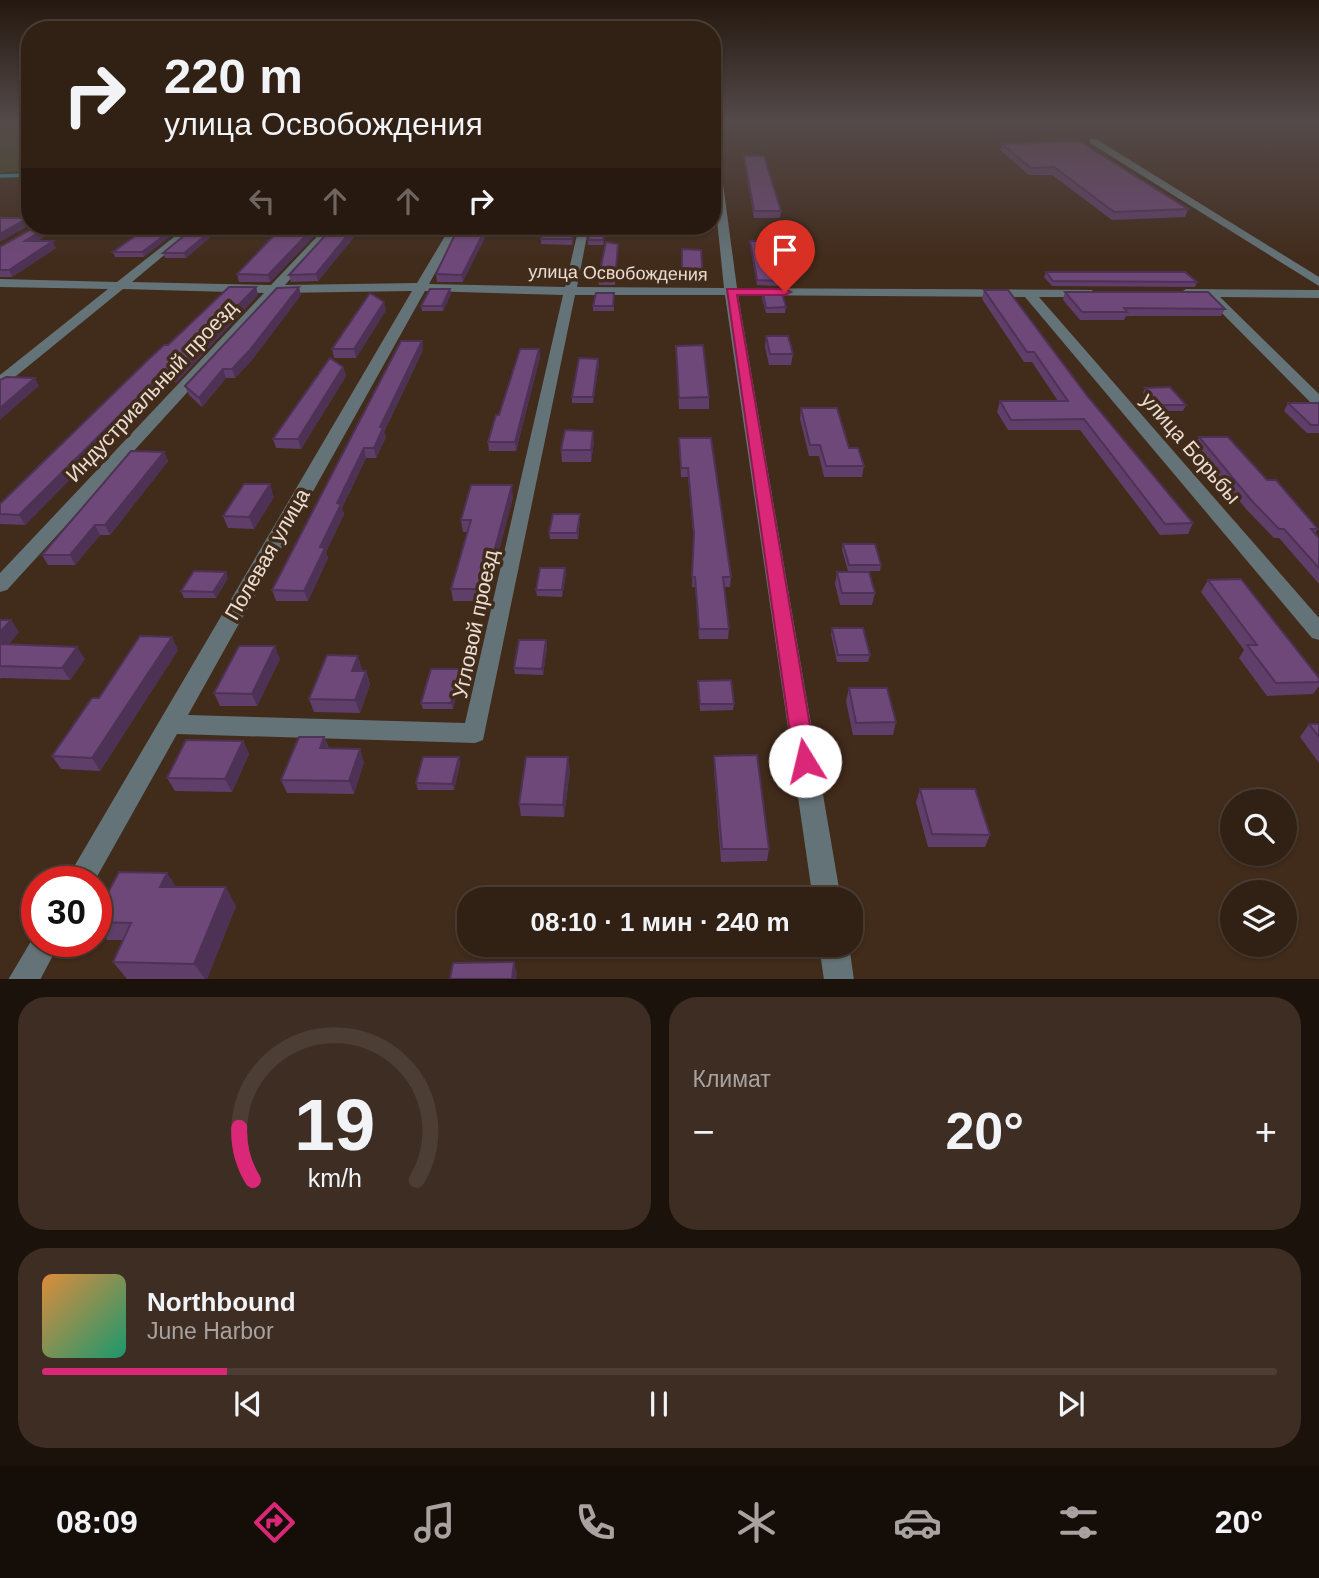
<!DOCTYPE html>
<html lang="ru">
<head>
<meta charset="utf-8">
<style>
	:root { --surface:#312014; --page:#3d2d22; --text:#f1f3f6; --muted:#a8a3a0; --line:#4c3e34; --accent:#db2777 }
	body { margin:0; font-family:Helvetica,sans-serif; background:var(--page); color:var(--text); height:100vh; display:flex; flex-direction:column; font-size:26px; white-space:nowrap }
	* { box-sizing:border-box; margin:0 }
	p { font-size:23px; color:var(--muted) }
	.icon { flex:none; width:38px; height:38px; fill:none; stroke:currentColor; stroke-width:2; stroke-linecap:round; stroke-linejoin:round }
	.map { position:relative; height:979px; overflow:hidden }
	.side { display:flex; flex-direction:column; gap:18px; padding:18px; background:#1b120b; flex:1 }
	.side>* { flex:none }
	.top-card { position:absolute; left:21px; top:21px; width:700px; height:214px; border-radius:28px; box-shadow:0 2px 5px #0004,0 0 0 2px var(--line); background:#312014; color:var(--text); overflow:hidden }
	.tools { position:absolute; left:1220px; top:789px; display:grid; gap:14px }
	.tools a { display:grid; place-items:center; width:77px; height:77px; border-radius:50%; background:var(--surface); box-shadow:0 2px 5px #0004,0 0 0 2px var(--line); font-size:35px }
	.speed { position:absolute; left:21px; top:866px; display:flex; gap:14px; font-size:35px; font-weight:700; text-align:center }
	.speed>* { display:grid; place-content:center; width:91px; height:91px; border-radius:50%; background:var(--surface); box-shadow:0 2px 5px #0004,0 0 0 2px var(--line); line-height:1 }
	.speed .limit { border:10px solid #d22; background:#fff; color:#111 }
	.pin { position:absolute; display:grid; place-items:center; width:60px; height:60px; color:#fff; margin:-72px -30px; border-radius:50% 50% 50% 0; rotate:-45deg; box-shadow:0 0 7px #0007 }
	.pin .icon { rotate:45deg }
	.me { position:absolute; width:77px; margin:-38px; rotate:351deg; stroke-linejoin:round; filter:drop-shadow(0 0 5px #0008) }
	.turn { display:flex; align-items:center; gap:24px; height:147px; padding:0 28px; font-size:32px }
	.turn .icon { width:91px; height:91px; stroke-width:2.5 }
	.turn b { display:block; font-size:49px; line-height:60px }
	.lanes { display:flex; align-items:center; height:66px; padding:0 28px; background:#0003; justify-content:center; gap:35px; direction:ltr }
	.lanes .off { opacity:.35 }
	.big { font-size:52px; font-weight:700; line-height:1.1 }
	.side .tile { flex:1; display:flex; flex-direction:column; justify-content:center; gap:10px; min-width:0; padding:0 24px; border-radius:28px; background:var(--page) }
	.side .dial { align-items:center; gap:0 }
	.dial svg { height:182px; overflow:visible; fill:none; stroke:var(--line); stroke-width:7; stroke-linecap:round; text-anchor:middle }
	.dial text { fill:var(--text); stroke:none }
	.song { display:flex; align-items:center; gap:21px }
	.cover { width:84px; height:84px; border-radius:10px; background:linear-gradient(135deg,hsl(30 70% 55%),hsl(160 70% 35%)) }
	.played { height:7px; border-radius:4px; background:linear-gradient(90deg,var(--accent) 15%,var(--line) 15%) }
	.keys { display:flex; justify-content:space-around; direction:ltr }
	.heat { display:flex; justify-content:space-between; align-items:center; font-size:38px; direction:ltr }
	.side .tiles { flex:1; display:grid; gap:18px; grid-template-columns:1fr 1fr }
	.tile:last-child { grid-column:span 2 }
	.trip { position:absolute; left:457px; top:887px; width:406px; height:70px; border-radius:28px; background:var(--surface); box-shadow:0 2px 5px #0004,0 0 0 2px var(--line); font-weight:700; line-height:70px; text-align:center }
	.tabs { display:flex; height:112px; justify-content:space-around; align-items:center; background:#140d08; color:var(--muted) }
	.tabs .icon { width:49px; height:49px }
	.tabs .current { color:var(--accent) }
	.tabs b { font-size:32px; color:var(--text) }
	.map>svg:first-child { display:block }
	.green { fill:#454622 }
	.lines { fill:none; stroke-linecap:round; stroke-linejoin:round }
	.stream { stroke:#2d8e9e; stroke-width:3.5 }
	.minor { fill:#647377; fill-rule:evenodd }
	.wall { fill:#5f3e69 }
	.shaded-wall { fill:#4e3255 }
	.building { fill:#6f487a; stroke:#4e3255; stroke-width:2 }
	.route { fill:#db2777; stroke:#8e194d; stroke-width:2 }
	.labels { text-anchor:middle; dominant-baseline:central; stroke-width:7; stroke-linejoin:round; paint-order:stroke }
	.far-street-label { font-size:18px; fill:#ecddd3; stroke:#412b1b }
	.street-label { font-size:21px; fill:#ecddd3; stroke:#412b1b }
</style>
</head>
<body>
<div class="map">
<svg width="1319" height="980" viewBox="0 0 1319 980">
	<rect width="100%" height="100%" fill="#412b1b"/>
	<polygon class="green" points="0,122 30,122 30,170 0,173"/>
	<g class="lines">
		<polyline class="stream" points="0,176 30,175"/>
		<g class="minor">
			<polygon points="1090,139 1096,139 1319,277 1319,286 1090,143"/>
			<path d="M 715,151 L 719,154 L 737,288 L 1092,290 L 1094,293 L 1088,297 L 1039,297 L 1319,618 L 1319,640 L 1312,638 L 1025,297 L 738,295 L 841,900 L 813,900 L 725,295 L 575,295 L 483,740 L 475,743 L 177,734 L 94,882 L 65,882 L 412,291 L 278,293 L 7,590 L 0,592 L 0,573 L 264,293 L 123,289 L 5,385 L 0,386 L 0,375 L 108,289 L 0,287 L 0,279 L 117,282 L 188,226 L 199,226 L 132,282 L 271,285 L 327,226 L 338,226 L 285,285 L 417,283 L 451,226 L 461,226 L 429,284 L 565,287 L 579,226 L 589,226 L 577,287 L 724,288 L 712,171 L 712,152 ZM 425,291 L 563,295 L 465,723 L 188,715 Z"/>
			<polygon points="1186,289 1319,290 1319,298 1220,297 1319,394 1319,408 1314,406 1206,297 1182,296 1180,293"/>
			<polygon points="37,931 37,942 60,942 40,980 8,980"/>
			<polygon points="819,945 849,945 854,980 824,980"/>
		</g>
	</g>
	<g class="wall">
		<polygon points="1002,144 1188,209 1185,217 1112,220 1052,175 1029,175 1000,150"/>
		<polygon points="744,156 781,211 780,218 754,218 744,162"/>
		<polygon points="37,226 61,226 37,241 56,248 12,277 0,277 0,247"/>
		<polygon points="149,226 144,257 115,257 113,252"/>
		<polygon points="196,226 223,226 186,258 165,258 163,253"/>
		<polygon points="283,226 324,226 270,282 239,282 237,274"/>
		<polygon points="334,226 363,226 318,281 291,282 289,275"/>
		<polygon points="459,226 463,282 437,282 436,274"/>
		<polygon points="577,226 572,245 541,244 541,239"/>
		<polygon points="607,226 603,245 588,245 588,240"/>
		<polygon points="750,241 779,281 778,286 757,285 750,246"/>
		<polygon points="618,248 615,285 599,285 598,280"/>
		<polygon points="682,249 703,278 703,283 682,283"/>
		<polygon points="1046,272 1197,282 1195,287 1052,286 1044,277"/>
		<polygon points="256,287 258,295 176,383 170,378 25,525 0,524 0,504 168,345"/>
		<polygon points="984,290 1088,397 1193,523 1188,534 1160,535 1080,430 1008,430 997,412 1000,401 1058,401 1032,362 1024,362 982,299"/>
		<polygon points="1065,292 1225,309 1221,316 1126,316 1124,320 1080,320 1063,300"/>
		<polygon points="614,293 614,311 593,311 593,306"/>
		<polygon points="763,293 786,307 785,313 766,313 762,298"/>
		<polygon points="451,294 443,311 422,311 421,306"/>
		<polygon points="301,295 252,360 235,378 226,378 202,407 189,395 185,386"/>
		<polygon points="386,310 356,358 334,358 332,349"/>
		<polygon points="766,336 793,354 791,365 769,365 765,347"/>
		<polygon points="676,346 709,397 709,409 679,409"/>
		<polygon points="539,349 540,357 516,451 489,451 488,442 499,415"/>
		<polygon points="423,350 384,432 386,437 376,458 366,458 342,508 344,514 326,552 328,558 308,601 276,601 272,590"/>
		<polygon points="598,359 599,364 593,403 572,403 572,397"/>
		<polygon points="343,367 346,376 301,449 276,448 273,439"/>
		<polygon points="1145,388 1186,405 1183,411 1157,411 1143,393"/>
		<polygon points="1288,403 1319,403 1319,433 1307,433 1284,411"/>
		<polygon points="801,408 849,448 864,466 862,477 824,477 819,456 809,456 800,419"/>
		<polygon points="1199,437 1267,480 1318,529 1315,533 1319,538 1319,584 1279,538 1274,538 1246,509 1195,446"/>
		<polygon points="679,438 731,577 730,587 724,587 729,629 728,639 699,639 695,587 692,587 694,542 688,477 681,477"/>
		<polygon points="594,442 591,462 562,462 561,450"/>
		<polygon points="164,452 168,461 110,535 100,535 75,565 48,565 42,555"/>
		<polygon points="274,497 254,529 228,528 223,516"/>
		<polygon points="513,497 486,601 453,601 451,589 467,532 463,532 461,520"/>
		<polygon points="580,520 578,539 550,539 549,533"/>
		<polygon points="843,544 881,565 880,571 848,571 842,550"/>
		<polygon points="565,568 566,574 562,597 537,596 536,590"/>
		<polygon points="837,572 875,593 872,605 840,605 835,584"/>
		<polygon points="228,578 216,598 184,598 181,591"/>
		<polygon points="1208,580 1319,678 1319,686 1313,694 1267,696 1239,658 1244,650 1201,592"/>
		<polygon points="0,620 19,632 8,645 85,659 70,680 1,678 0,679"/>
		<polygon points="832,628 870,655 868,662 837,662 831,634"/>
		<polygon points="546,640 547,647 543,675 515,674 514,668"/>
		<polygon points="178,650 100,771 61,769 52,756 99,698"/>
		<polygon points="280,659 257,706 220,706 214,693"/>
		<polygon points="362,669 361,671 366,671 370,684 360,713 314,712 309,699"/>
		<polygon points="460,669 461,675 453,709 423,709 421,703"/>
		<polygon points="698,681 734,704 733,710 700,711"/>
		<polygon points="849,688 896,722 893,735 853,735 846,701"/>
		<polygon points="1309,724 1319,724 1319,763 1300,737"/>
		<polygon points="324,737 329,748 364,762 354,794 287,793 281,780"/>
		<polygon points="243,741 249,754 232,792 175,791 167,778"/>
		<polygon points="714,756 769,849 767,861 721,862 714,768"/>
		<polygon points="459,757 460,764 454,790 418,790 416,783"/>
		<polygon points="570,770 564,817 521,816 519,804"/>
		<polygon points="920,789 990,835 985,847 928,847 916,802"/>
		<polygon points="176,887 236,906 207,979 127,979 113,962 123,940 107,940 96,927 96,915"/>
	</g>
	<g class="shaded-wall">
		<polygon points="28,218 30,225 0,242 0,234"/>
		<polygon points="49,226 61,226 28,247 25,241"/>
		<polygon points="177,226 184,226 144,257 142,252"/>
		<polygon points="217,226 223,226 186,258 184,253"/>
		<polygon points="315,226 324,226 270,282 268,275"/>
		<polygon points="355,226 363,226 318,281 316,274"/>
		<polygon points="487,226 491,226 463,282 462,275"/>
		<polygon points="575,226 577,226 572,245 572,239"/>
		<polygon points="606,226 607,226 603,245 603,240"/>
		<polygon points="53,241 56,248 12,277 9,270"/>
		<polygon points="256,287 258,295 176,383 172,374"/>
		<polygon points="299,287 301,295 252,360 235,378 232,369"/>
		<polygon points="450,289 451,294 443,311 442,306"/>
		<polygon points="384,302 386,310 356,358 354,349"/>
		<polygon points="422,341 423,350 384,432 386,437 376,458 374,448 380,427"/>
		<polygon points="539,349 540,357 516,451 515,442"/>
		<polygon points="598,359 599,364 593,403 593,397"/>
		<polygon points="343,367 346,376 301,449 298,439"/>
		<polygon points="166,369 170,378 25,525 19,515"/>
		<polygon points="223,369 226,378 202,407 199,398"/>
		<polygon points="35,378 39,386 0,420 0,408"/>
		<polygon points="593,431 594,442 591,462 591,450"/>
		<polygon points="364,448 366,458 342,508 344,514 326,552 328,558 308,601 304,591 337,503"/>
		<polygon points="164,452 168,461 110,535 105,525"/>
		<polygon points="270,484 274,497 254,529 249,517"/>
		<polygon points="512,485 513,497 486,601 484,589"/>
		<polygon points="580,514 580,520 578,539 577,533"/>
		<polygon points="95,525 100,535 75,565 70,555"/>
		<polygon points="565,568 566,574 562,597 562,590"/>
		<polygon points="226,572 228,578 216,598 213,592"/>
		<polygon points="11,620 19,632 0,654 0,632"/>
		<polygon points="172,637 178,650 100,771 92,758"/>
		<polygon points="546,640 547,647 543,675 542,669"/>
		<polygon points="275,646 280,659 257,706 252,694"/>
		<polygon points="77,647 85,659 70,680 62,668"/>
		<polygon points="358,656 362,669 357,683 352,671"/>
		<polygon points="460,669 461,675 453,709 451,703"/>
		<polygon points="366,671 370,684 360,713 355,700"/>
		<polygon points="324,737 329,750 320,748"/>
		<polygon points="243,741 249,754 232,792 225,779"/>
		<polygon points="360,749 364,762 354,794 349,781"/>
		<polygon points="459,757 460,764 454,790 452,784"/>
		<polygon points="568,757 570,770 564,817 563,805"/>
		<polygon points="167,873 179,891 160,887"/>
		<polygon points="226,887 236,906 207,979 205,979 194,964"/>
		<polygon points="514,962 517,974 516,979 512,979"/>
	</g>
	<g class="building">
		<polygon points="1079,141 1188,209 1114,212 1054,167 1031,168 1002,144"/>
		<polygon points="744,156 764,156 781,211 754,211"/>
		<polygon points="0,218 28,218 0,234"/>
		<polygon points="37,226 49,226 25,241 53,241 9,270 0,270 0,247"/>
		<polygon points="149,226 177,226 142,252 113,252"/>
		<polygon points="196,226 217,226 184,253 163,253"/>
		<polygon points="283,226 315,226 268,275 237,274"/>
		<polygon points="334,226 355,226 316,274 289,275"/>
		<polygon points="459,226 487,226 462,275 436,274"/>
		<polygon points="545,226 575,226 572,239 541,239"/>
		<polygon points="590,226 606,226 603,240 588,240"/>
		<polygon points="750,241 772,241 779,281 757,280"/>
		<polygon points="606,242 618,244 615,280 598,280"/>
		<polygon points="682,249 701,250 703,278 682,278"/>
		<polygon points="1046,272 1185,272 1197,282 1053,281"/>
		<polygon points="229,287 256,287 172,374 166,369 19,515 0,514 0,504 149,359 164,345 168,345"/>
		<polygon points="299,287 249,351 232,369 223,369 199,398 185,386 277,288"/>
		<polygon points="430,289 450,289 442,306 421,306"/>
		<polygon points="984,290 1008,290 1088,397 1193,523 1165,524 1084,419 1011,420 1000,401 1068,401 1034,352 1027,352"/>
		<polygon points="1065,292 1208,292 1225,309 1124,308 1127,312 1082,312"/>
		<polygon points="370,293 384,302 354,349 332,349"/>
		<polygon points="596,293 614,293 613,306 593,306"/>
		<polygon points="763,293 782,293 786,307 766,308"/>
		<polygon points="766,336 788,336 793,354 770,354"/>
		<polygon points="401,341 422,341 380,427 383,428 374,448 364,448 337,503 341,504 320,547 325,548 304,591 272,590"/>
		<polygon points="703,345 709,397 679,398 676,346"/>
		<polygon points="520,349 539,349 515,442 488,442 496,415 499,415"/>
		<polygon points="330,358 343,367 298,439 273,439"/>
		<polygon points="579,358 598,359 593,397 572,397"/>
		<polygon points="6,377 35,378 0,408 0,380"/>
		<polygon points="1170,387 1186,405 1160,405 1145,388"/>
		<polygon points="1288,403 1319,403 1319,425 1311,425"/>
		<polygon points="801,408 837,408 849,448 858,448 864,466 826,466 820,445 810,445"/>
		<polygon points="565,430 593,431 591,450 561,450"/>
		<polygon points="1199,437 1228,437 1267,480 1276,480 1318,529 1311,529 1319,538 1319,568 1284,529 1279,529 1251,500"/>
		<polygon points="679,438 711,438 731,577 723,577 729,629 699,629 695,577 692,577 694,533 688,468 681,468"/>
		<polygon points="131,451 164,452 105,525 95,525 70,555 42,555"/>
		<polygon points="244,484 270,484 249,517 223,516"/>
		<polygon points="471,485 512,485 484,589 451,589 471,520 461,520"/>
		<polygon points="553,514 580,514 577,533 549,533"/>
		<polygon points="843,544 875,544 881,565 849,565"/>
		<polygon points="540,568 565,568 562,590 536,590"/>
		<polygon points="194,571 226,572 213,592 181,591"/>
		<polygon points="837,572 869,572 875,593 842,593"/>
		<polygon points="1241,579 1319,678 1319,682 1276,683 1247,645 1257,645 1208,580"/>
		<polygon points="0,620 11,620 0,632"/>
		<polygon points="832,628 863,628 870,655 838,655"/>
		<polygon points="140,636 172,637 92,758 52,756 92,698 99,698"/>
		<polygon points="519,640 546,640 542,669 514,668"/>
		<polygon points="0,644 77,647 62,668 0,666"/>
		<polygon points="239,646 275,646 252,694 214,693"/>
		<polygon points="327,655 358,656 352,671 366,671 355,700 309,699"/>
		<polygon points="431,669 460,669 451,703 421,703"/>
		<polygon points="731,680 734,704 700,704 698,681"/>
		<polygon points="849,688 887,688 896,722 856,723"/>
		<polygon points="1309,724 1319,724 1319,737"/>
		<polygon points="299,737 324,737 320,748 360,749 349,781 281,780"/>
		<polygon points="186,740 243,741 225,779 167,778"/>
		<polygon points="757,755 769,849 722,849 714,756"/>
		<polygon points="423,757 459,757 452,784 416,783"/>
		<polygon points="526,757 568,757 563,805 519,804"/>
		<polygon points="920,789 975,789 990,835 932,834"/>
		<polygon points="119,872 167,873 160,887 226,887 194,964 113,962 131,923 96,922 96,915"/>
		<polygon points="514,962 512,979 450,979 453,963"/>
	</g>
	<linearGradient id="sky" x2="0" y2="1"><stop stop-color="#24180f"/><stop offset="0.47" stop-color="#544a4a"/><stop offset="1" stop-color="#544a4a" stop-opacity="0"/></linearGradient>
	<rect width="1319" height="260" fill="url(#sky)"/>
	<polygon class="route" points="727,289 785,289 791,292 785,295 737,295 816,761 813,768 805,771 797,768 794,761"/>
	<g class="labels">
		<g class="far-street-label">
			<text transform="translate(618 273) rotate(1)">улица Освобождения</text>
		</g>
		<g class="street-label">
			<text transform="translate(151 391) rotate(-47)">Индустриальный проезд</text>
			<text transform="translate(1191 448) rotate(49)">улица Борьбы</text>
			<text transform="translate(267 554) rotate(-60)">Полевая улица</text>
			<text transform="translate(475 624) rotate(-78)">Угловой проезд</text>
		</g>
	</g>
</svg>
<div class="tools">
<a><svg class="icon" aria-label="search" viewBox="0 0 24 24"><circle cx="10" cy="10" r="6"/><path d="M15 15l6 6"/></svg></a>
<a><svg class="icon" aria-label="layers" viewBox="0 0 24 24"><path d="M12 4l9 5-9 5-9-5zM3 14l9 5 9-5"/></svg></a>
</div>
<div class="speed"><div class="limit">30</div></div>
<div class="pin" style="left:785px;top:292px;background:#d93025"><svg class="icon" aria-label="arrive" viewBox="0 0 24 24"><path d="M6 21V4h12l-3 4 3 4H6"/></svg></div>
<svg class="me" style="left:805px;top:761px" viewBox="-20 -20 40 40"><circle r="19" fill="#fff"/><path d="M0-13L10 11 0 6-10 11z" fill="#db2777"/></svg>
<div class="trip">08:10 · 1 мин · 240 m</div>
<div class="top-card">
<div class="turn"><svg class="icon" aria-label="right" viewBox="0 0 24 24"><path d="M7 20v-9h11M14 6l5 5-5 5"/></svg><div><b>220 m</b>улица Освобождения</div></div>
<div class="lanes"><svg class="icon off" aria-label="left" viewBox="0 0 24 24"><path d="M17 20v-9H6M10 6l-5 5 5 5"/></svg><svg class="icon off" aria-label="ahead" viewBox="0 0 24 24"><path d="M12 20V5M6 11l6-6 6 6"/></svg><svg class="icon off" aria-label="ahead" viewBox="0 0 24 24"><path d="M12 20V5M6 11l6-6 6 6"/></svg><svg class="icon" aria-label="right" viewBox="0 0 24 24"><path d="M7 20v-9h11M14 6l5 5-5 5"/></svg></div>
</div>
</div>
<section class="side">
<div class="tiles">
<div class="tile dial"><svg viewBox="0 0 100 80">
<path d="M14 69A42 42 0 1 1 86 69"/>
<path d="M14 69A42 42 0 0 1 8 46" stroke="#db2777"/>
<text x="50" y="56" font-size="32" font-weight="700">19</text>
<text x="50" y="72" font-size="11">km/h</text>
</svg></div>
<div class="tile"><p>Климат</p>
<div class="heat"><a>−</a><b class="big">20°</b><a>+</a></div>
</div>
<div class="tile">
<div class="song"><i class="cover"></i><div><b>Northbound</b><p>June Harbor</p></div></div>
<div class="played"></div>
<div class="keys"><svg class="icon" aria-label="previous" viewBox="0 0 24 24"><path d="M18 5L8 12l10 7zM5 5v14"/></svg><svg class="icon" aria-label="pause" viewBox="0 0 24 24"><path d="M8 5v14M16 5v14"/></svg><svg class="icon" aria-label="next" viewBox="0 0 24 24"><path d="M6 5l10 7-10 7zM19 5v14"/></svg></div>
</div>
</div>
</section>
<nav class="tabs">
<b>08:09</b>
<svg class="icon current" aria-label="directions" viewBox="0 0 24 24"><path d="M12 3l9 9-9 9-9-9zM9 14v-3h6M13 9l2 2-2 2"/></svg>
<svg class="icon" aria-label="music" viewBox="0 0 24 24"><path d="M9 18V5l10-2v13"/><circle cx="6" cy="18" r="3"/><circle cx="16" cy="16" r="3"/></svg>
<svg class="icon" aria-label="phone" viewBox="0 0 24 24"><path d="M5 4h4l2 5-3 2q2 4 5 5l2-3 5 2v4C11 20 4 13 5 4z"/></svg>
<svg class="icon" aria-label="climate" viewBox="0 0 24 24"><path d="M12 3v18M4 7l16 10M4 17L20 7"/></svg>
<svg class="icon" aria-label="car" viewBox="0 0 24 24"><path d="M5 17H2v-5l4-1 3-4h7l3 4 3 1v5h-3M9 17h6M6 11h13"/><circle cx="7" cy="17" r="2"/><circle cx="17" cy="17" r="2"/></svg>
<svg class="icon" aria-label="filters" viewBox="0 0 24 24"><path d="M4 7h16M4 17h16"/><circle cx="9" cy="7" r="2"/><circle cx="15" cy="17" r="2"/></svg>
<b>20°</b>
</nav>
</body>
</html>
